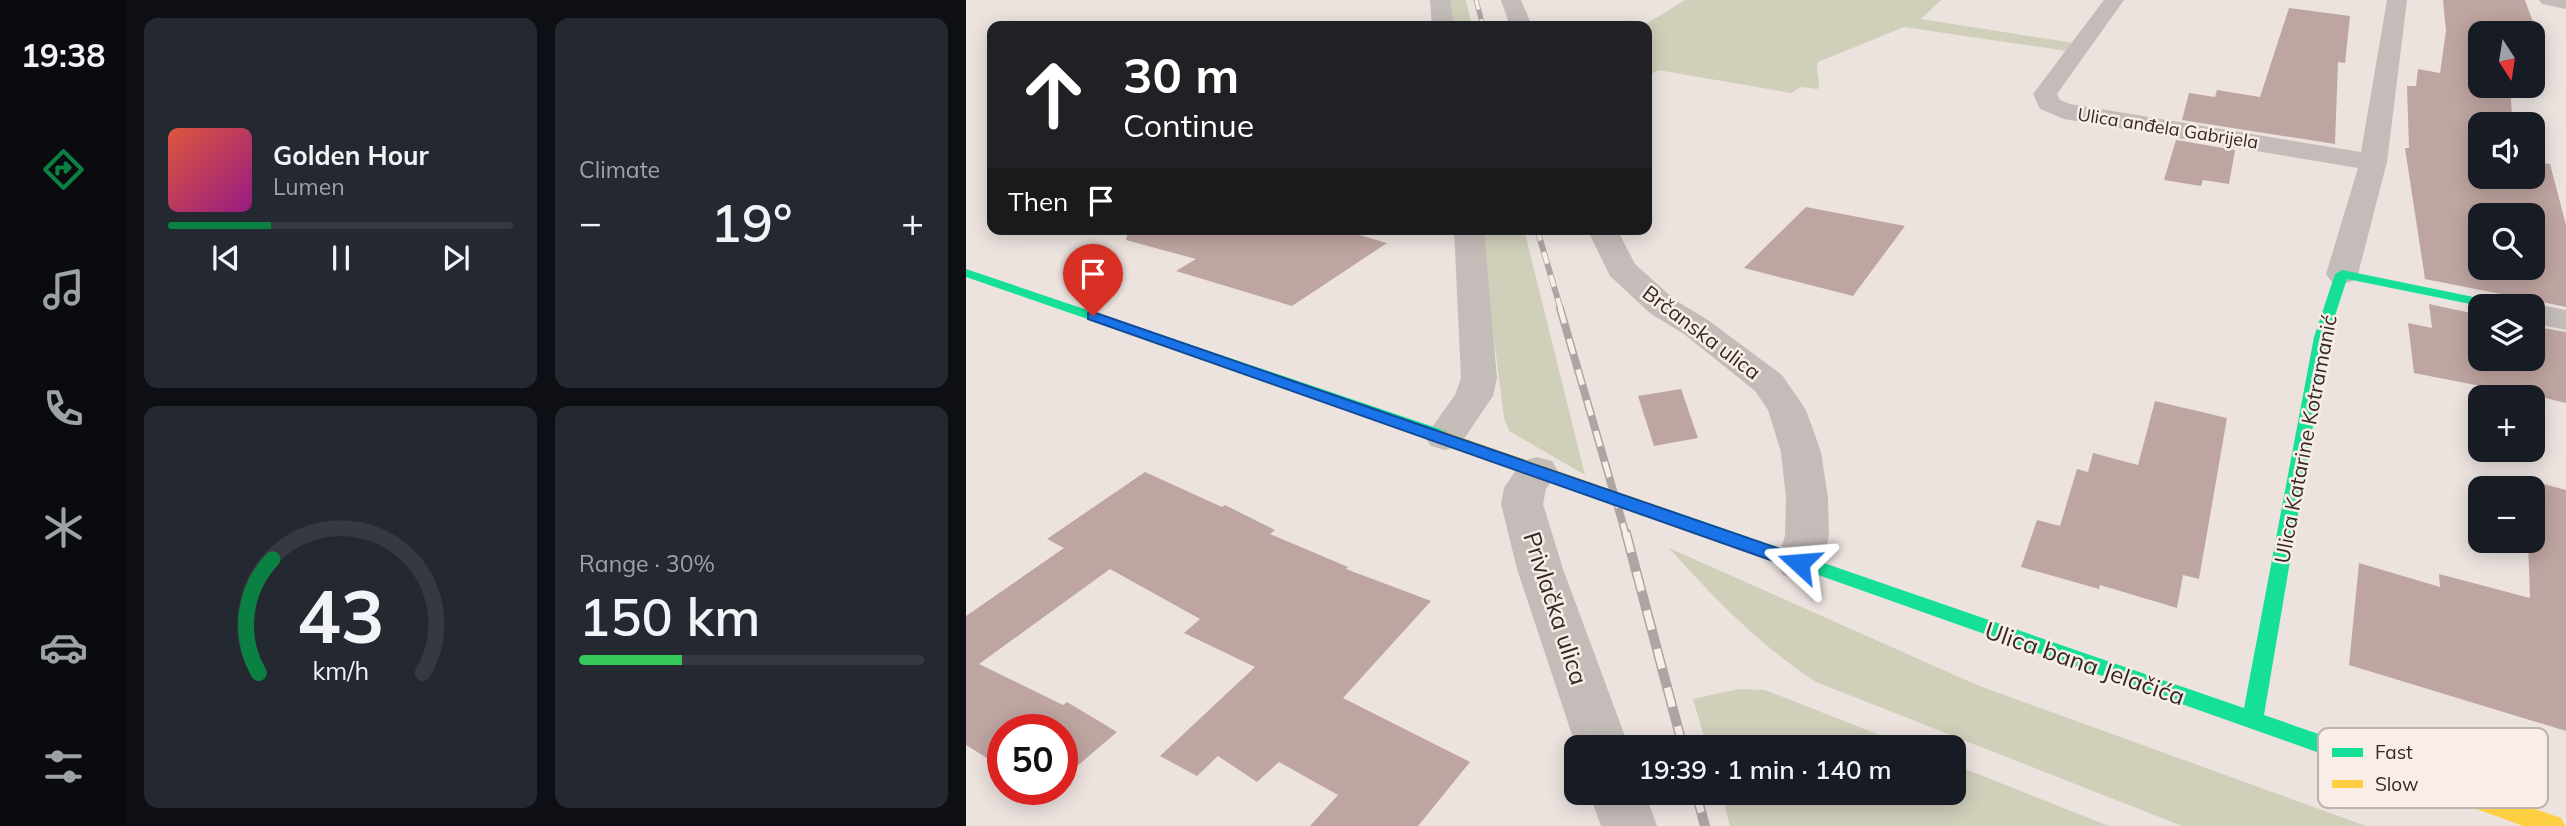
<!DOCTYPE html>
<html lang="en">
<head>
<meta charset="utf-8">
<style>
	:root { --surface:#171b24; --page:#242831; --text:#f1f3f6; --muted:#9ea1a6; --line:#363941; --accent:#0b8043 }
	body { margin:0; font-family:Mulish,sans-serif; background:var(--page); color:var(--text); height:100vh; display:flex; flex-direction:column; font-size:26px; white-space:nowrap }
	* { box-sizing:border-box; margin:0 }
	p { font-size:23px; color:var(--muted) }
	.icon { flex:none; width:38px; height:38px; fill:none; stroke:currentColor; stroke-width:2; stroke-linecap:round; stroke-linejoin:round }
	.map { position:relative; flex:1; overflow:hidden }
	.panel { display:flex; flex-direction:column; gap:18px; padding:18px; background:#0d0f14; width:840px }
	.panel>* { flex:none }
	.guide { position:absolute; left:21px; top:21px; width:665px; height:214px; border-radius:14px; box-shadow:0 4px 18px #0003; background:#202124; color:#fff; overflow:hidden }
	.needle { width:46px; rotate:168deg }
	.fabs { position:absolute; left:1502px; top:21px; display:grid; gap:14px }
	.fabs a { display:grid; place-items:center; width:77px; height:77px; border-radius:14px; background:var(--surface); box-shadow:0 4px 18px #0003; font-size:35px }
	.speed { position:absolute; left:21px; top:714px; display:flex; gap:14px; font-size:35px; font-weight:700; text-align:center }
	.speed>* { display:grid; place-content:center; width:91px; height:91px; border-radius:50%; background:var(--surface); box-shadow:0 4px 18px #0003; line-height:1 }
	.speed .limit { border:10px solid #d22; background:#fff; color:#111 }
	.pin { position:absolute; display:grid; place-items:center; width:60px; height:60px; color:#fff; margin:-72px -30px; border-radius:50% 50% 50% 0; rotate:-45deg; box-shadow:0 0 7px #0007 }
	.pin .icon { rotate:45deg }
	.me { position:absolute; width:77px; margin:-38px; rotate:289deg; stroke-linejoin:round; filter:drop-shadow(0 0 5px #0008) }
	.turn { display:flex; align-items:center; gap:24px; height:147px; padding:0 21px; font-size:32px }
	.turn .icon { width:91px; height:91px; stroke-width:2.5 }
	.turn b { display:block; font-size:49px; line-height:60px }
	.then { display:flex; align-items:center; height:66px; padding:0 21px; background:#0003; gap:14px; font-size:26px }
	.big { font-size:52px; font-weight:600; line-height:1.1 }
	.panel .card { flex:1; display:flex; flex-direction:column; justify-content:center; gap:10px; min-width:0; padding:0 24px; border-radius:14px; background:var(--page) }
	.panel .dial { align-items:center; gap:0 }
	.dial svg { height:182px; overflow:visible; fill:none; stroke:var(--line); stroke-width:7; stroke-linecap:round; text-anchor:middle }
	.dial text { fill:var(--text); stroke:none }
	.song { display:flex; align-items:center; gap:21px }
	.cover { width:84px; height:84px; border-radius:10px; background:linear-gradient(135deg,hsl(10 70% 55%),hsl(310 70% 35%)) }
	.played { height:7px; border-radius:4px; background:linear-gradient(90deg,var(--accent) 30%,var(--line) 30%) }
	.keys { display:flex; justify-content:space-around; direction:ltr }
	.heat { display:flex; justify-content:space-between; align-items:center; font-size:38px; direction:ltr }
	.charge { height:10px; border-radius:5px; background:linear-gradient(90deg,#34c759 30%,var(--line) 0) }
	.panel .tiles { flex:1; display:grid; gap:18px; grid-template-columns:repeat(2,1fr) }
	.trip { position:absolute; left:598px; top:735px; width:402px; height:70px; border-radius:14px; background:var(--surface); box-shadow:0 4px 18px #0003; font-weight:600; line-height:70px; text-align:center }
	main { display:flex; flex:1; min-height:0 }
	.dock { display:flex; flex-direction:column; width:126px; justify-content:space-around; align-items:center; background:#090b0e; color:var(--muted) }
	.dock .icon { width:49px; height:49px }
	.dock .active { color:var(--accent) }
	.dock b { font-size:32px; color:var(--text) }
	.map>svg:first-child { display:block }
	.green { fill:#d0cfba }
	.building { fill:#bfa5a1; fill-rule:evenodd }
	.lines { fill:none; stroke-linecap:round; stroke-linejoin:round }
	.street { fill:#c4bcb9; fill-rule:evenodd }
	.fast { fill:#16e098; fill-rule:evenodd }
	.slow { fill:#ffcf43; fill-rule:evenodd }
	.rail-far3-casing { stroke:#aca5a3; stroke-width:5 }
	.rail-far2-casing { stroke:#aca5a3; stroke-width:6 }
	.rail-far1-casing { stroke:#aca5a3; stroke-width:8 }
	.rail-casing { stroke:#aca5a3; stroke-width:10 }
	.rail-far3 { stroke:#f9ede7; stroke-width:3.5; stroke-dasharray:10; stroke-linecap:butt }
	.rail-far2 { stroke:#f9ede7; stroke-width:4.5; stroke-dasharray:12; stroke-linecap:butt }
	.rail-far1 { stroke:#f9ede7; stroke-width:5; stroke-dasharray:16; stroke-linecap:butt }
	.rail { stroke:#f9ede7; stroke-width:7; stroke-dasharray:20; stroke-linecap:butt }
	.route { fill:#1a73e8; stroke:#114b97; stroke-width:2 }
	.labels { text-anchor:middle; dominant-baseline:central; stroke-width:5; stroke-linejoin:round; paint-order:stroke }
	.far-street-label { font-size:18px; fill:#352927; stroke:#f9ede7 }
	.street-label { font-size:21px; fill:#352927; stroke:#f9ede7 }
	.near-street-label { font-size:24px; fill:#352927; stroke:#f9ede7 }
	.key { fill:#f9ede7; stroke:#beb2ad; stroke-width:2 }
	.key-label { font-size:19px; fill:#352927 }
</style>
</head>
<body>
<main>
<nav class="dock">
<b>19:38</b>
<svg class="icon active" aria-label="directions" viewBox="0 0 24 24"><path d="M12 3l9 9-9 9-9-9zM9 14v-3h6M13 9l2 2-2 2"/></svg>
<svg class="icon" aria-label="music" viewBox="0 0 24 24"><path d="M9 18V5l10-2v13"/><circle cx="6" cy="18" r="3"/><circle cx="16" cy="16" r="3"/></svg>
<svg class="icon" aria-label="phone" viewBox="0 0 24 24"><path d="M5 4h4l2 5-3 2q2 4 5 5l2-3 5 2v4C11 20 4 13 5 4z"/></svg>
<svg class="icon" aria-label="climate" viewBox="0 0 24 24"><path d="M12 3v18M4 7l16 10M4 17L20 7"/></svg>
<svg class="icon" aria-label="car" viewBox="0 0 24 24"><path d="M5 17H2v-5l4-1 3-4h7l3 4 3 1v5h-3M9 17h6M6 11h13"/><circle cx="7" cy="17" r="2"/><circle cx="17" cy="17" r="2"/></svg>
<svg class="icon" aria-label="filters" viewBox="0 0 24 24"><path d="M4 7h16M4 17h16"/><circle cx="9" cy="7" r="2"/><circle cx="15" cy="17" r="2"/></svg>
</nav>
<section class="panel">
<div class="tiles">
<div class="card">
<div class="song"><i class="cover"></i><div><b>Golden Hour</b><p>Lumen</p></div></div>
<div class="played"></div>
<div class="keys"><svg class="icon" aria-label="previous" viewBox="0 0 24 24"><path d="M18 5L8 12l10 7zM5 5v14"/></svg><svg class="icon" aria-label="pause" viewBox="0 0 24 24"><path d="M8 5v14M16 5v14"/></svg><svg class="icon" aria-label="next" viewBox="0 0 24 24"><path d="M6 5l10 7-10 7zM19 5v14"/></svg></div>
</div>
<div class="card"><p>Climate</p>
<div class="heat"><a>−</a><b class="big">19°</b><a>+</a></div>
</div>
<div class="card dial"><svg viewBox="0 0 100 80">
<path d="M14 69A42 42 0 1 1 86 69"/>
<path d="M14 69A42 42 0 0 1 20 19" stroke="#0b8043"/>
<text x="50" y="56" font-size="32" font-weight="700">43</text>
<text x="50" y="72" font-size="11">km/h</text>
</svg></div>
<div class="card"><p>Range · 30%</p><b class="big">150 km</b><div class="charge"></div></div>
</div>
</section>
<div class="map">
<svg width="1600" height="826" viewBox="0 0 1600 826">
	<rect width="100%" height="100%" fill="#ece3df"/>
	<g class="green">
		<polygon points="482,0 500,0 506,26 486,26"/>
		<path d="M 719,0 L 975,0 L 955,19 L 1108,43 L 1101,51 L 938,27 L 852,62 C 849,72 855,79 852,89 L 835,87 L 825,93 L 692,70 L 681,77 L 681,26 L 677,26 Z"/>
		<polygon points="514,229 558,229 619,475 543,431 538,418"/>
		<path d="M 703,548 L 1011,685 L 1400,826 L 1216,826 L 850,682 C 793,645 748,598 703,548 Z"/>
		<polygon points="773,689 799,690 944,747 741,747 727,699"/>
		<polygon points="989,765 1143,826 764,826 755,793 989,793"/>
	</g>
	<g class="building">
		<path d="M 1477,0 L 1559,0 L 1571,33 L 1514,33 L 1514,86 L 1544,86 L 1546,116 L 1558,118 L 1560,124 L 1514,124 L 1514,177 L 1566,177 L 1566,151 L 1569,162 L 1584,164 L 1600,225 L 1600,307 L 1567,300 L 1551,306 L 1545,296 L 1459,279 L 1439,148 L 1443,148 L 1441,86 L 1450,86 L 1452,69 L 1474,73 L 1480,31 ZM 1514,215 L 1566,215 L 1566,268 L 1514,268 Z"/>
		<polygon points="1323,8 1384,16 1379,63 1372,62 1369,144 1216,120 1223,93 1249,97 1251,90 1294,97"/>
		<polygon points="1210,140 1269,150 1263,184 1237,180 1235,186 1198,180"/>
		<polygon points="840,207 939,226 887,296 778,268"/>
		<polygon points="162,229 372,229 421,243 326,306 210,271 230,259 160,240"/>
		<polygon points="1463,304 1514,315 1514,359 1566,359 1566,326 1600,332 1600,403 1534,387 1535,390 1448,373 1442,323 1466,328"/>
		<polygon points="715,389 732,438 688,446 672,396"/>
		<polygon points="1189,401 1261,418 1233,579 1217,575 1211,608 1134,585 1133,589 1055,567 1071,520 1094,526 1111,469 1122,472 1127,453 1172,465"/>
		<polygon points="179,472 256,507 259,505 309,530 304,534 382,567 380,569 465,601 377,698 504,762 452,826 344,826 372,795 313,762 291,782 252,756 231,776 194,756 289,667 218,633 234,619 144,569 13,664 97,705 101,702 151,732 96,779 96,730 37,730 37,768 0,745 0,616 98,548 81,539"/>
		<polygon points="1556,478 1600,490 1600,731 1383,665 1393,563 1474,587 1473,574 1564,598 1562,541 1566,541 1566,488 1557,488"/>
	</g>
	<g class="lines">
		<g class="street">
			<polygon points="464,0 484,0 488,26 466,26"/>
			<polygon points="535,0 555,0 566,26 544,26"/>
			<polygon points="1138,0 1158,0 1091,94 1094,100 1104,104 1395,152 1421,0 1441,0 1421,162 1392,274 1387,281 1376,284 1365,281 1360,274 1392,168 1098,119 1074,109 1067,94"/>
			<polygon points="1573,0 1600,0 1600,9 1576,4"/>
			<polygon points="488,229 518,229 531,378 527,396 493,446 479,450 465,446 459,437 489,395 495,378"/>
			<polygon points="621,229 651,229 669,264 709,300 742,320 816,375 840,410 855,452 862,498 863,536 856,563 849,575 833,580 817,575 810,563 819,536 820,498 815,452 802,410 789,391 718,334 685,314 644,276"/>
			<polygon points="1566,303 1600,310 1600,330 1566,323 1566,306 1554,306"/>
			<polygon points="571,457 586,461 592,471 580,489 577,504 597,569 663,747 611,747 611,750 551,569 535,504 538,488 556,461"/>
			<polygon points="623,793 679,793 691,826 635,826"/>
		</g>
		<g class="fast">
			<polygon points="0,269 480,431 482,435 474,440 468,439 0,277"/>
			<polygon points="1376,270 1532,302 1539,306 1514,306 1381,279 1362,337 1298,715 1508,788 1511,795 1508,802 1500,805 686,516 683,512 686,508 698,508 1278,708 1348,337 1369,274"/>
		</g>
		<g class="slow">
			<polygon points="474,430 698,508 701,512 698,516 686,516 468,439 466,435"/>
			<polygon points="1500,785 1595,818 1599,826 1557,826 1492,802 1489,795 1492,788"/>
		</g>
		<defs>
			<polyline id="rail-far3" points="510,0 517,26"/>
			<polyline id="rail-far2" points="571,229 595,310"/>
			<polyline id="rail-far1" points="594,308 660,535"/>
			<g id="rail">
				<polyline points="660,533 717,747"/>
				<polyline points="730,793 739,826"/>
			</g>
		</defs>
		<use href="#rail-far3" class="rail-far3-casing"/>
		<use href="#rail-far2" class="rail-far2-casing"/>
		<use href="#rail-far1" class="rail-far1-casing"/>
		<use href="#rail" class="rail-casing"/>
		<use href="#rail-far3" class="rail-far3"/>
		<use href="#rail-far2" class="rail-far2"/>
		<use href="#rail-far1" class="rail-far1"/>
		<use href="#rail" class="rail"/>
	</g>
	<polygon class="route" points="127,312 840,558 843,563 840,568 827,568 122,319 122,313"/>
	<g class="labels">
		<g class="far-street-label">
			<text transform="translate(1202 128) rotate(9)">Ulica anđela Gabrijela</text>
		</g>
		<g class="street-label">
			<text transform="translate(736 332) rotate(37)">Brčanska ulica</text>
			<text transform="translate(1339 439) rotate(-79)">Ulica Katarine Kotramanić</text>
		</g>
		<g class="near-street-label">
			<text transform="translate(590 608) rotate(72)">Privlačka ulica</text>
			<text transform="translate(1119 663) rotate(19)">Ulica bana Jelačića</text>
		</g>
	</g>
	<rect x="1352" y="728" width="230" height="80" rx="10" class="key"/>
	<rect x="1366" y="748" width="31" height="9" fill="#16e098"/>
	<rect x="1366" y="780" width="31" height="8" fill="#ffcf43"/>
	<g class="key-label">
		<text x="1409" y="759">Fast</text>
		<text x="1409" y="791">Slow</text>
	</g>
</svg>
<div class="fabs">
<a><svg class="needle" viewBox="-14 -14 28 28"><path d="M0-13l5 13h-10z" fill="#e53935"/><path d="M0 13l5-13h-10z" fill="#9ea1a6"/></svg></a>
<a><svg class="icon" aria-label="sound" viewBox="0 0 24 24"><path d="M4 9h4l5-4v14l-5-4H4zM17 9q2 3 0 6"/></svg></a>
<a><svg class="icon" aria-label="search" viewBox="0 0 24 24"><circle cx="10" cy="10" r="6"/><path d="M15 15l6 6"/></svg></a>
<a><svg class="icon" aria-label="layers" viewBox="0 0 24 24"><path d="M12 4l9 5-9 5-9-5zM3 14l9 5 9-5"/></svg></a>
<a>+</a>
<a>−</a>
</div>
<div class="speed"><div class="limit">50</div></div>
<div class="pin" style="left:127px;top:316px;background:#d93025"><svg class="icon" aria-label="arrive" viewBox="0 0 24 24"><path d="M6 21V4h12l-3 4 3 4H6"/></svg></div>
<svg class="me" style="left:833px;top:563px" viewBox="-20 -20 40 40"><path d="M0-17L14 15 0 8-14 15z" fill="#1a73e8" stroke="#fff" stroke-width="4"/></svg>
<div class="trip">19:39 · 1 min · 140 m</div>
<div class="guide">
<div class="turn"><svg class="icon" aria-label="ahead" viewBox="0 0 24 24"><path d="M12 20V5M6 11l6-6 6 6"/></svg><div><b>30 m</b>Continue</div></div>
<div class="then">Then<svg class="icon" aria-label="arrive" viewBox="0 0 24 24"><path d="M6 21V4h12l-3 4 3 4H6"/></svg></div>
</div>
</div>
</main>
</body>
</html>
